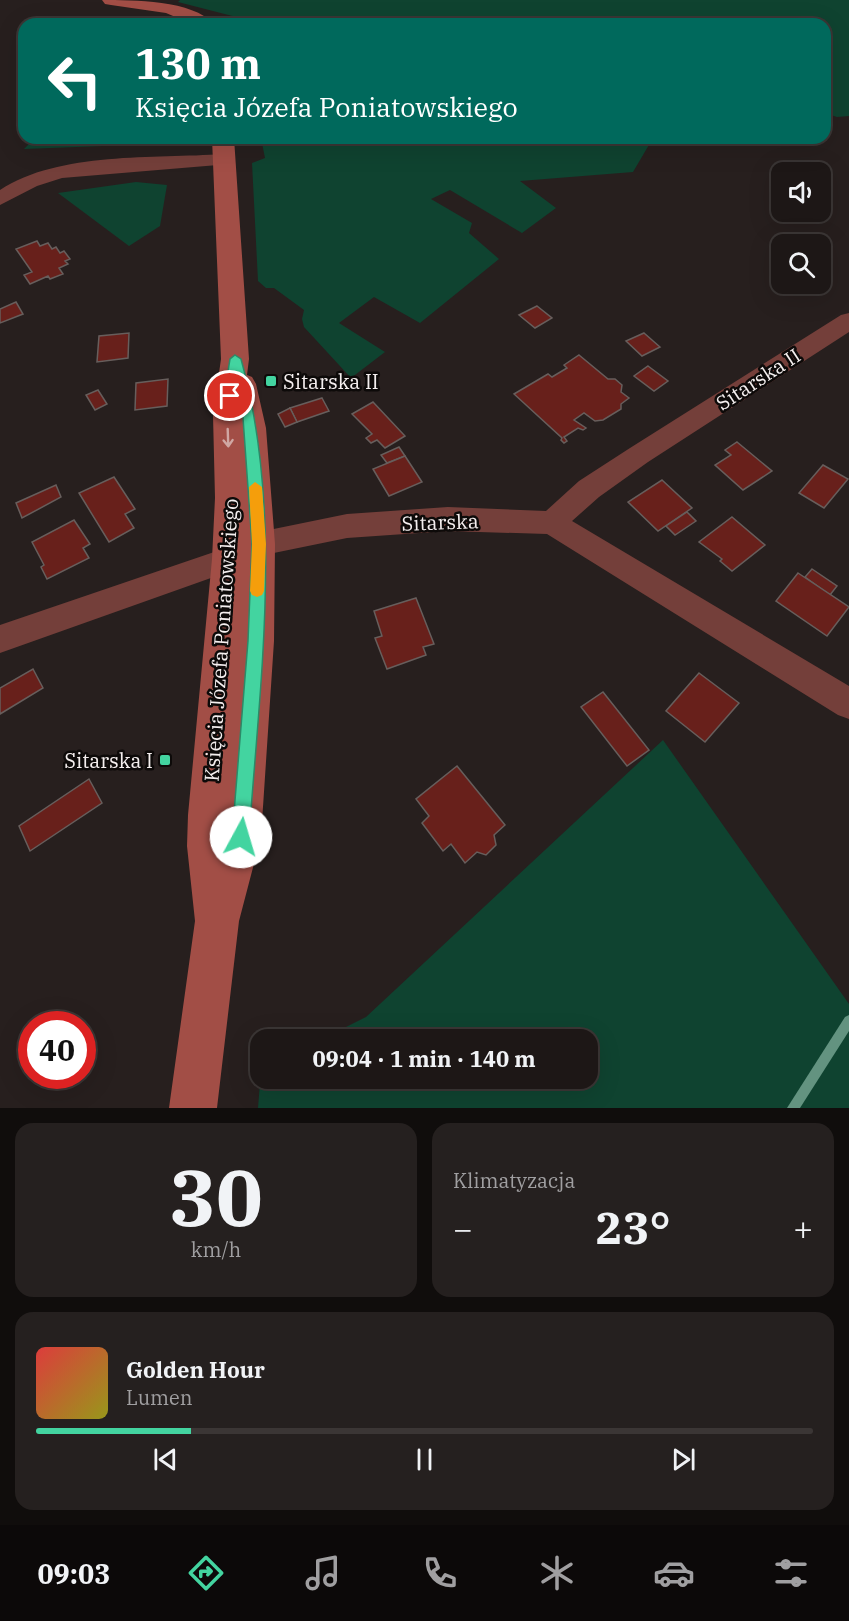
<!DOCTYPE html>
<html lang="pl">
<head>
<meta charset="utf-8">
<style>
	:root { --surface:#1d1716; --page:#25201f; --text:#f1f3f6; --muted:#a09fa1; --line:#3b3635; --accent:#43d4a0 }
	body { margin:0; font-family:"IBM Plex Serif",serif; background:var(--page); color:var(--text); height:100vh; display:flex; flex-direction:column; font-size:22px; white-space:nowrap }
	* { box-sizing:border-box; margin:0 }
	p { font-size:20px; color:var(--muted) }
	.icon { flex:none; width:33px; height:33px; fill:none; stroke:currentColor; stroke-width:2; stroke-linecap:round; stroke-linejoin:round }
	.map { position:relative; height:1108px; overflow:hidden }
	.sheet { display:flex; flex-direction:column; gap:15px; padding:15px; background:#100d0c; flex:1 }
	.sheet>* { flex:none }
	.hud { position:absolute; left:18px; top:18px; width:813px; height:126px; border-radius:18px; box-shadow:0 6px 24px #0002,0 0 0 2px var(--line); background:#00695c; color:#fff; overflow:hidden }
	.buttons { position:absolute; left:771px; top:162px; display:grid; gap:12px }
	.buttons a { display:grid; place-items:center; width:60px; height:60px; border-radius:12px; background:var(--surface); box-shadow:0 6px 24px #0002,0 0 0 2px var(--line); font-size:30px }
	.speed { position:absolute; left:18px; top:1011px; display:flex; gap:12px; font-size:30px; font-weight:700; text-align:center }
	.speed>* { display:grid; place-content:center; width:78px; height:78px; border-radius:50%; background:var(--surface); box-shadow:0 6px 24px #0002,0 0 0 2px var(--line); line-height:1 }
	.speed .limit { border:9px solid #d22; background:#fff; color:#111 }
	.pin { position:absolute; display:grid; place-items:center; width:51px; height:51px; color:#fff; margin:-26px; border:3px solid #fff; border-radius:50%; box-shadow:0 2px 6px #0007 }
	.me { position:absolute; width:66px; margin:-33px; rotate:6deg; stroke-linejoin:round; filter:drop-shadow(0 0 4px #0008) }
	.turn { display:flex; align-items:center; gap:21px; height:126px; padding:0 18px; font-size:27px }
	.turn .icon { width:78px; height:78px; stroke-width:2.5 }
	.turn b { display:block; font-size:42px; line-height:51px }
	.big { font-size:45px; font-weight:700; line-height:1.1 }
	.sheet .widget { flex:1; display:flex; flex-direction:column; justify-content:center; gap:9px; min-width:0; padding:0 21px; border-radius:18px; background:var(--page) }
	.sheet .dial { align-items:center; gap:0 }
	.dial b { font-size:78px; line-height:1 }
	.song { display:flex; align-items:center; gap:18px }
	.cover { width:72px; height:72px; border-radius:9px; background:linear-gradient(135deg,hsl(0 70% 55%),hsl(60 70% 35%)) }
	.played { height:6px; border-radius:3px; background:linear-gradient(90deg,var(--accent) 20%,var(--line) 20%) }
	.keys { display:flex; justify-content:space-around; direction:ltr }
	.heat { display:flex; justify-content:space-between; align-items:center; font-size:33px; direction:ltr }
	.sheet .tiles { flex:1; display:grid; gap:15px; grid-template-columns:1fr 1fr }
	.widget:last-child { grid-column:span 2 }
	.trip { position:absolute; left:250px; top:1029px; width:348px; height:60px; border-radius:18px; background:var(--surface); box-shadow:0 6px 24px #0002,0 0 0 2px var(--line); font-weight:700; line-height:60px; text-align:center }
	.menu { display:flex; height:96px; justify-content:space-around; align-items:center; background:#0c0909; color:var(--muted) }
	.menu .icon { width:42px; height:42px }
	.menu .current { color:var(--accent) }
	.menu b { font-size:27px; color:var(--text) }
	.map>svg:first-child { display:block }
	.green { fill:#0f4330 }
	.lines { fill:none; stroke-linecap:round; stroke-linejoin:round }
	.stream { fill:#639380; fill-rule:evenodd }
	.building { fill:#68201b; stroke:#675e5c; stroke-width:1.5 }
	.street { fill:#743f3a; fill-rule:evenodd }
	.secondary { fill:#a24e46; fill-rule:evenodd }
	.oneway { stroke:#d0a7a3 }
	.route { fill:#43d4a0; stroke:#2c8a68; stroke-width:1.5 }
	.slow { fill:#f59e0b }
	.poi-dot { fill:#43d4a0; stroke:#0d0a09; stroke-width:2 }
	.labels { text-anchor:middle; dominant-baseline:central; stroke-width:5; stroke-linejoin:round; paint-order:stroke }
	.street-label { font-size:20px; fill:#f5efef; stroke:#0d0a09 }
	.poi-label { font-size:20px; fill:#f5efef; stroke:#0d0a09; text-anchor:start }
</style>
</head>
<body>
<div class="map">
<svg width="849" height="1108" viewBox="0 0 849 1108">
	<rect width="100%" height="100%" fill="#271f1e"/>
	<g class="green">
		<polygon points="180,0 849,0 849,116 837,117 825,113 825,24 245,24 244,19 178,2"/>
		<polygon points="35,138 182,138 182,143 24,149"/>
		<polygon points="261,138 653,138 633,172 520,181 556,208 522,233 450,190 431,199 472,223 469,233 499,259 420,323 374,297 339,323 385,352 351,378 304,327 302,319 304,310 274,288 266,288 258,281 252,163 265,158"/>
		<polygon points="136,182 167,185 160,226 129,246 58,193"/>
		<polygon points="663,740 849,1004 849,1108 258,1108 261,1070 261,1078 588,1078 588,1040 322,1039 366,1017"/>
	</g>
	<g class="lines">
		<polygon class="stream" points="849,1015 849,1031 800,1108 787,1108 845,1017"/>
	</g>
	<g class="building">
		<polygon points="37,241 40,246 48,243 52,249 56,247 60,253 64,251 70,259 65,261 68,264 59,268 63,274 50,279 48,276 30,284 24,275 32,272 16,249"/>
		<polygon points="16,302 23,314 0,323 0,309"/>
		<polygon points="537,306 552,318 535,328 519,315"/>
		<polygon points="129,333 128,358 97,362 99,336"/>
		<polygon points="644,333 660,347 642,356 626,341"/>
		<polygon points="579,355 608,379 615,379 622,385 621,392 629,398 621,404 621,409 603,420 595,421 584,413 574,420 586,428 583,430 578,428 564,437 567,441 564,443 561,440 562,438 514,394 548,374 552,377 567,368 564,365"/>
		<polygon points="648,366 668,381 654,391 634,376"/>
		<polygon points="168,379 167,406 135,410 136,383"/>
		<polygon points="98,390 107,404 95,410 86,395"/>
		<polygon points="322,398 329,411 297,422 290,408"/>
		<polygon points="373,402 405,436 385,448 377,440 371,443 366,438 372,434 352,414"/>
		<polygon points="290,408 297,422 285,427 278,414"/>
		<polygon points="737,442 772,471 743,490 715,465 731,455 725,450"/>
		<polygon points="399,447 405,456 387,463 381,455"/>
		<polygon points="405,456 422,482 389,496 373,469"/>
		<polygon points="823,465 848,479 824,508 799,493"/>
		<polygon points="114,477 135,509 125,514 134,528 109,542 79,493"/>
		<polygon points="662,480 692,508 658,531 628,502"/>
		<polygon points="56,485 61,497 22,518 16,503"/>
		<polygon points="687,512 696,521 675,535 666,526"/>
		<polygon points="732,517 765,545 732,571 720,561 722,559 699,542"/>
		<polygon points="74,520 90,544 83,548 89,558 47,579 41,567 44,565 32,542"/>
		<polygon points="812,569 837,586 830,595 805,577"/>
		<polygon points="798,573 849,607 827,636 776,601"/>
		<polygon points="416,598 434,644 423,647 426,655 387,669 375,638 382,636 374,611"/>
		<polygon points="33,669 43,688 0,714 0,688"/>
		<polygon points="699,673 739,703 705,742 666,711"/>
		<polygon points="603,692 649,750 627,766 581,707"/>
		<polygon points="457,766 505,825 494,835 496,845 486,855 477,852 465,863 451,844 443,851 422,823 429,816 416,799"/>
		<polygon points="89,779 102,803 30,851 19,826"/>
	</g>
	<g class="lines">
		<g class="street">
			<path d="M 223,154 L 230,156 L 233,160 L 230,164 L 62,178 L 37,186 L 0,205 L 0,190 C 60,151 154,159 223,154 Z"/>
			<polygon points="849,313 849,332 648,462 599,497 572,521 849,686 849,719 838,715 547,534 448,531 347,538 264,555 239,568 0,653 0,625 220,550 259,532 347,514 448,507 546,511 579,481 630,448 841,315"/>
		</g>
		<g class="secondary">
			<path d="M 102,0 C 132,0 194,0 213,24 L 192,24 L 166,13 L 111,5 L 105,4 Z"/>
			<polygon points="212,138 234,138 249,359 247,375 252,377 256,384 266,428 275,544 274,641 261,837 239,921 217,1108 169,1108 195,921 187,846 188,815 212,559 215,498 213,415 221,359"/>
		</g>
	</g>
	<defs><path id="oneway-shaft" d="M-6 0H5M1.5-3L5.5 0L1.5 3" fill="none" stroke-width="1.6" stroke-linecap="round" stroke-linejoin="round" transform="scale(1.5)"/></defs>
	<use class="oneway" href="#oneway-shaft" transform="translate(228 438) rotate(88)"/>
	<path class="route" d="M 235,355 L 241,359 C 284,513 260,680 249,837 L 247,843 L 241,846 L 235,843 L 232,837 L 248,641 L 252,544 L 242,404 L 237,388 L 235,400 L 230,401 L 224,396 L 230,359 Z"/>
	<polygon class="slow" points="255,482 262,487 266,544 264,591 262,595 257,597 252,595 250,591 252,544 249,487"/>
	<g class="poi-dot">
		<rect x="265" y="375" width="12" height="12" rx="3"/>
		<rect x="159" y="754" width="12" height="12" rx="3"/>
	</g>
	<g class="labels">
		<g class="street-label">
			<text transform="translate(758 379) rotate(-33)">Sitarska II</text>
			<text transform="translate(440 522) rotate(-2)">Sitarska</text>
			<text transform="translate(221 640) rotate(-86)">Księcia Józefa Poniatowskiego</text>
		</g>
		<g class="poi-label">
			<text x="283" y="381">Sitarska II</text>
			<text x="153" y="760" text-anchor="end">Sitarska I</text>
		</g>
	</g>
</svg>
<div class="buttons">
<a><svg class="icon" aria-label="sound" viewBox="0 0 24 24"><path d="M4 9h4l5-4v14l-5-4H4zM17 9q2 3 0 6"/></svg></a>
<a><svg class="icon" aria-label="search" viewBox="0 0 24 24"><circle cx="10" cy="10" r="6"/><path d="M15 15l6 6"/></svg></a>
</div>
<div class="speed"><div class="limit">40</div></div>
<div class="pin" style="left:230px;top:396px;background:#d93025"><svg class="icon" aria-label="arrive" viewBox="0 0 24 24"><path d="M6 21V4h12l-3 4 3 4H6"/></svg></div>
<svg class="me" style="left:241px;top:837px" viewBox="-20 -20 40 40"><circle r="19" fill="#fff"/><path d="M0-13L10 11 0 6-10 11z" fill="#43d4a0"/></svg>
<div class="trip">09:04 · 1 min · 140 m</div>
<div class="hud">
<div class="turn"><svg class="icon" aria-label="left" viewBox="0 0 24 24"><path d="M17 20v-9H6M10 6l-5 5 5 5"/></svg><div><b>130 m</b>Księcia Józefa Poniatowskiego</div></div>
</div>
</div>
<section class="sheet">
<div class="tiles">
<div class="widget dial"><b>30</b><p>km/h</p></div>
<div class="widget"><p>Klimatyzacja</p>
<div class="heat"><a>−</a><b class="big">23°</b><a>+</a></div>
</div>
<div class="widget">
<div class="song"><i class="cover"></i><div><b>Golden Hour</b><p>Lumen</p></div></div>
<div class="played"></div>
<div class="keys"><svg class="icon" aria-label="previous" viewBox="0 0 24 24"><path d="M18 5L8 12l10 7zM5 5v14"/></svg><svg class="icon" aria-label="pause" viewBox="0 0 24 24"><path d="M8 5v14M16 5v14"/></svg><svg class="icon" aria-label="next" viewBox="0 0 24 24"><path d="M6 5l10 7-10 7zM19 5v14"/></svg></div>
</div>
</div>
</section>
<nav class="menu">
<b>09:03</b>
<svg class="icon current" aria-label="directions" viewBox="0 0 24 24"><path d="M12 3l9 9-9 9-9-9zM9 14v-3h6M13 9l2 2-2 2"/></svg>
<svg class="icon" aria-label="music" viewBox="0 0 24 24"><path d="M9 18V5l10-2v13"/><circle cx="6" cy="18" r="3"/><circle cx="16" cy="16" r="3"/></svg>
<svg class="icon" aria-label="phone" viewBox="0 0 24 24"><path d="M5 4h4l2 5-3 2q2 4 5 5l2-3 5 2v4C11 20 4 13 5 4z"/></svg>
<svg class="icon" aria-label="climate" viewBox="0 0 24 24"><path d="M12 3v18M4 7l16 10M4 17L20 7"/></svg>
<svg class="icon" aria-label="car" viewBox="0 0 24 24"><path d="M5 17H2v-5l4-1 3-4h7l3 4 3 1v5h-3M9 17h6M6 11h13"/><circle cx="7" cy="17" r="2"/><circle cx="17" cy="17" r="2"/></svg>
<svg class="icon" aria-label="filters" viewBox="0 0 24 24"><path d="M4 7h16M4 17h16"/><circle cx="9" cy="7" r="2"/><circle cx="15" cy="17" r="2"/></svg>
</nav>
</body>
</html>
